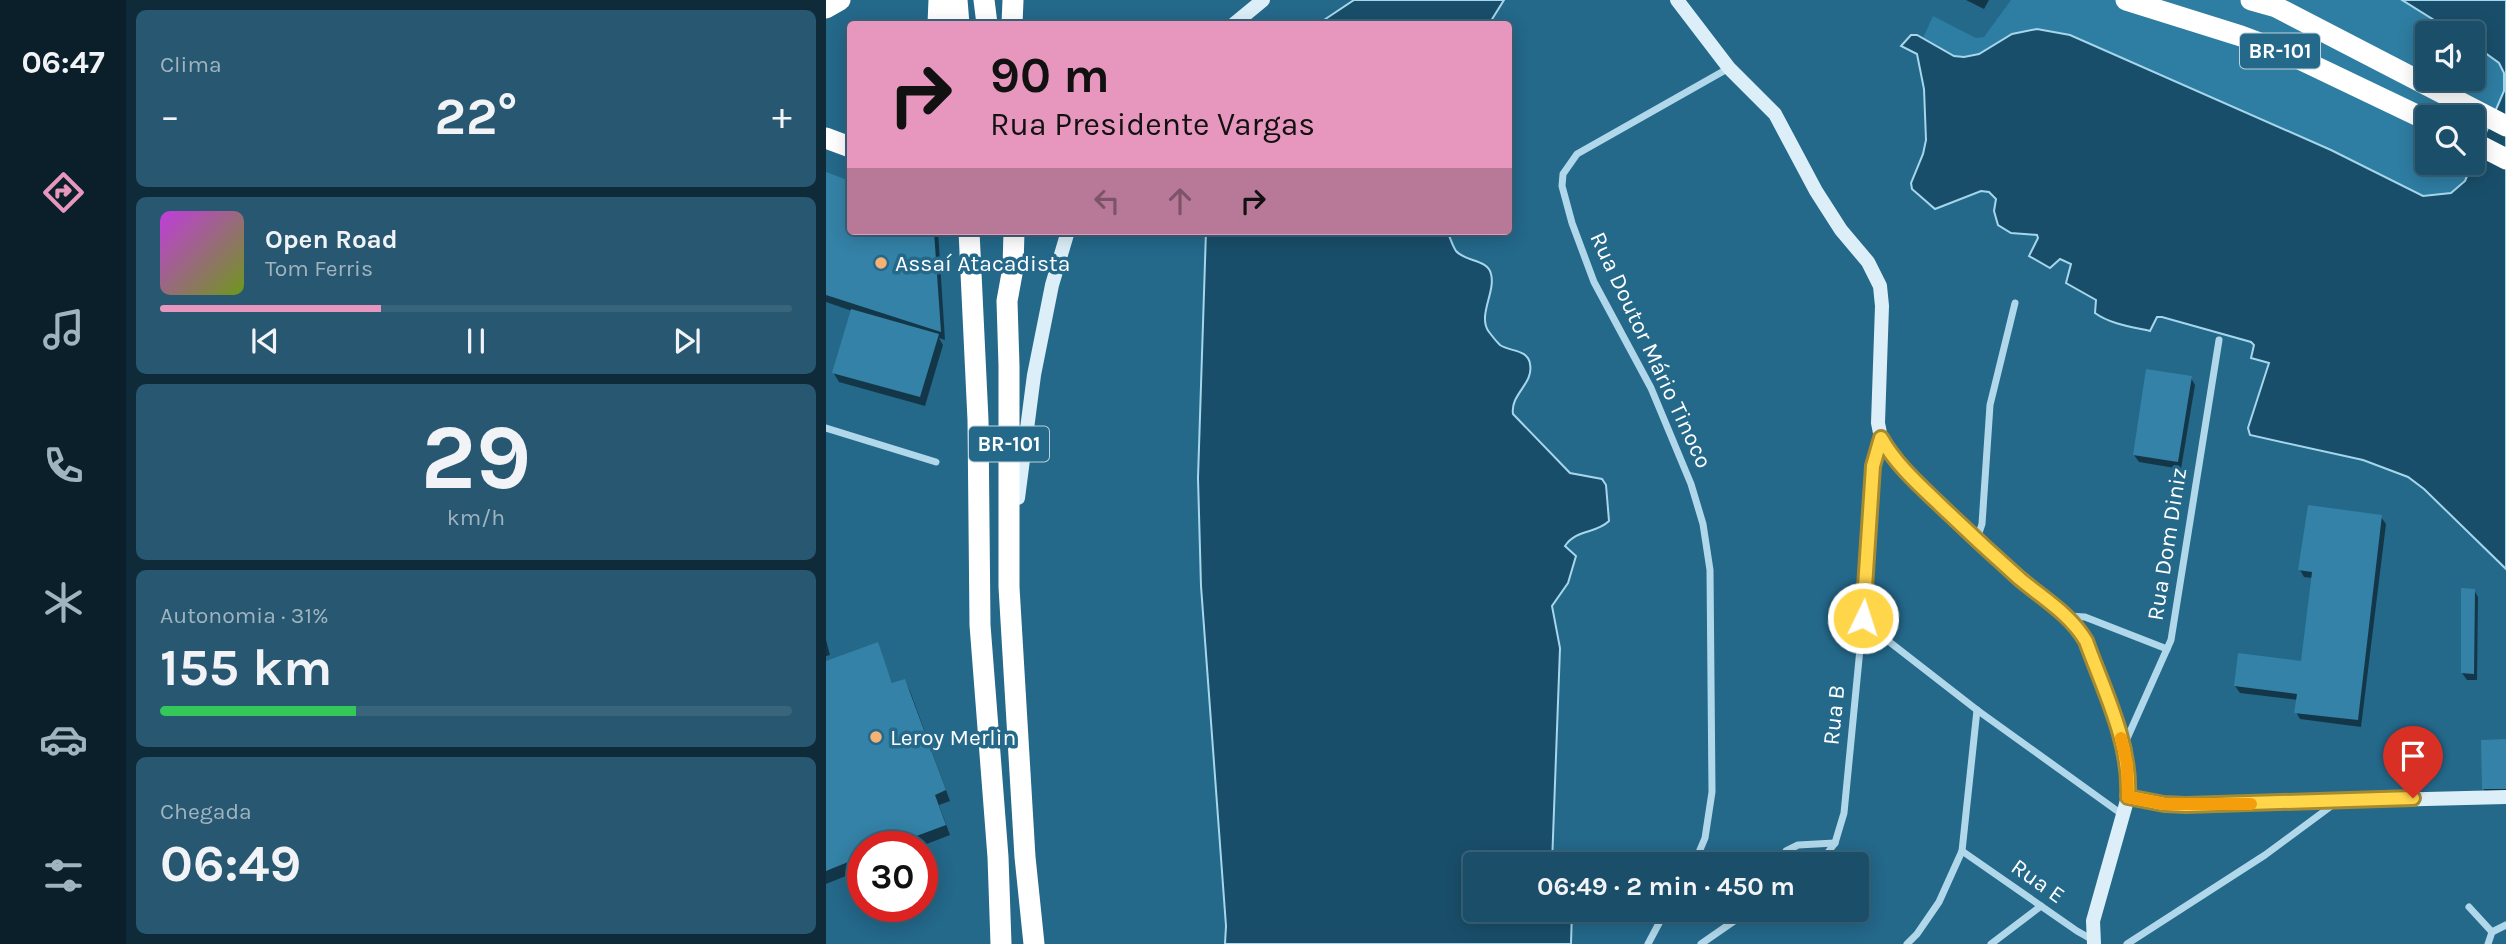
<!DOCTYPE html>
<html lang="pt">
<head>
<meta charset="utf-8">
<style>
	:root { --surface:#1b4e68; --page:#285871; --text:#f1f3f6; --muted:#a0b4c0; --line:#39657c; --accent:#e797bd }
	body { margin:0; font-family:Karla,sans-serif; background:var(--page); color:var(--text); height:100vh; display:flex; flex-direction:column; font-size:26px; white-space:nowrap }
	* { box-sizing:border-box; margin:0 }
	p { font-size:23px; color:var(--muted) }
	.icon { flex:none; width:38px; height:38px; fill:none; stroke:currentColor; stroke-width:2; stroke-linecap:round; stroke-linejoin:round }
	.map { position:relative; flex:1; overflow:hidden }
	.details { display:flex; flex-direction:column; gap:10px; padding:10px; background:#0f2b39; width:700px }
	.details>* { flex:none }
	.banner { position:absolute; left:21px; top:21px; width:665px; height:214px; border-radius:7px; box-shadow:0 4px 18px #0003,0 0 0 2px var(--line); background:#e797bd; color:#111; overflow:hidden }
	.controls { position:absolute; left:1589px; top:21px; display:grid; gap:14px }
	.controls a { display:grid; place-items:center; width:70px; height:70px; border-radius:7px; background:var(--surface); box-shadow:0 4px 18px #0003,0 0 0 2px var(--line); font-size:35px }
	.speed { position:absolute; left:21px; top:831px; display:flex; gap:14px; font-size:35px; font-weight:700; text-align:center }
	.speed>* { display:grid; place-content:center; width:91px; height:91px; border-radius:50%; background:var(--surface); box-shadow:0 4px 18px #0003,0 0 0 2px var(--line); line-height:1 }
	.speed .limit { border:10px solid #d22; background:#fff; color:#111 }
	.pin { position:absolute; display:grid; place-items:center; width:60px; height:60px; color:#fff; margin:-72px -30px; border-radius:50% 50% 50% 0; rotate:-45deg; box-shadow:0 0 7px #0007 }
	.pin .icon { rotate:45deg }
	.me { position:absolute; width:77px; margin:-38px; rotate:4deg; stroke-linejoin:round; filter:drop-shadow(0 0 5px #0008) }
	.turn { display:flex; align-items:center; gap:24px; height:147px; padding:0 28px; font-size:32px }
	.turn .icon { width:91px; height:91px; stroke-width:2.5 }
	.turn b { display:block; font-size:49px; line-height:60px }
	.lanes { display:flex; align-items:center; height:66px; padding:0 28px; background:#0003; justify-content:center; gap:35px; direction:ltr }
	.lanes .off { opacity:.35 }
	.big { font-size:52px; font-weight:700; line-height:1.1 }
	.details .widget { flex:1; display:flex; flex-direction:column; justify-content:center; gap:10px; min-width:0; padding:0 24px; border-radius:10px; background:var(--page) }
	.details .dial { align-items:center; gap:0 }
	.dial b { font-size:91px; line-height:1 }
	.song { display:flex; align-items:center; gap:21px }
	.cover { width:84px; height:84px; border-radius:10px; background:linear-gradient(135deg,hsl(290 70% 55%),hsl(80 70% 35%)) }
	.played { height:7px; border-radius:4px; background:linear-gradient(90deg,var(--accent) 35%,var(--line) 35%) }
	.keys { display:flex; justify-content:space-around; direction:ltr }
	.heat { display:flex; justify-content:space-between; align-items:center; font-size:38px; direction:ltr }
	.charge { height:10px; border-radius:5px; background:linear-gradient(90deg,#34c759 31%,var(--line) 0) }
	.trip { position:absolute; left:637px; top:852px; width:406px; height:70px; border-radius:7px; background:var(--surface); box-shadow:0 4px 18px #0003,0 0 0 2px var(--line); font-weight:700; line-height:70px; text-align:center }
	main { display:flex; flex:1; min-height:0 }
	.tabs { display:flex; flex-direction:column; width:126px; justify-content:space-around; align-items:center; background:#0b1f2a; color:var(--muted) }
	.tabs .icon { width:49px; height:49px }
	.tabs .current { color:var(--accent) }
	.tabs b { font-size:32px; color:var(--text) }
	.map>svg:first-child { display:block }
	.green { fill:#2e7da2; fill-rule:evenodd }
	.water { fill:#194e6a; stroke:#a5d6eb; stroke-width:2 }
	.shadow { fill:#0007 }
	.building { fill:#3482a7 }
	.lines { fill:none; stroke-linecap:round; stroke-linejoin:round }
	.street { stroke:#b1d8ea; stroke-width:7 }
	.secondary { stroke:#dceff8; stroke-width:14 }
	.highway { stroke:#fff; stroke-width:21 }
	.route-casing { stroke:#a68a30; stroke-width:18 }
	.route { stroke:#ffd54a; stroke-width:12 }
	.slow { stroke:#f59e0b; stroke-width:12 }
	.poi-dot { fill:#f5b274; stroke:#24688a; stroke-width:2.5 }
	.labels { text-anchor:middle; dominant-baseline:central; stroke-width:7; stroke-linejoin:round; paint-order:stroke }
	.shield { fill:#24688a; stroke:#bdd2dc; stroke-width:2 }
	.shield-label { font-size:21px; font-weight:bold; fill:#fff }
	.poi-label { font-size:23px; fill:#fff; stroke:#24688a; text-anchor:start }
	.street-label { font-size:23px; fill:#fff; stroke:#24688a }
</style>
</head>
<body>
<main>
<nav class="tabs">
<b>06:47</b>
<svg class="icon current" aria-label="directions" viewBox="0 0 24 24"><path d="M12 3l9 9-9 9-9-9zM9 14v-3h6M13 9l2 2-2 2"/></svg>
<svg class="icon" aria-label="music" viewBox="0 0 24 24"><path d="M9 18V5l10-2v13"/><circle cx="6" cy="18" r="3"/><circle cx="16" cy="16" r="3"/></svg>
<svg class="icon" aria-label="phone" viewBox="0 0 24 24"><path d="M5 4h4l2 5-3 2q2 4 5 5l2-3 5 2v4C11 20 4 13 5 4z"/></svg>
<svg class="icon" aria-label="climate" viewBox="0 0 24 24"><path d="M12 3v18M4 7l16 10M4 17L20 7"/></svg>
<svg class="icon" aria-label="car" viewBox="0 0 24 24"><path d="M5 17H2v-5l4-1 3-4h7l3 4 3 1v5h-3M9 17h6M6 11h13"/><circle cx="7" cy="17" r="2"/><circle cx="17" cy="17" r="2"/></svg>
<svg class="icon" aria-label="filters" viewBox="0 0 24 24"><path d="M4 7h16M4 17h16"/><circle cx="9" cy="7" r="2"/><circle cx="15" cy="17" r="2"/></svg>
</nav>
<section class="details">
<div class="widget"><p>Clima</p>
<div class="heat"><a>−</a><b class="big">22°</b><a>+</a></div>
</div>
<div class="widget">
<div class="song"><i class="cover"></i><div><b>Open Road</b><p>Tom Ferris</p></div></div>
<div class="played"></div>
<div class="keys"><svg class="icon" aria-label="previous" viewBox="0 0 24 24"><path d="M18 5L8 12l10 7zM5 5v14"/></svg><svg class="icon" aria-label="pause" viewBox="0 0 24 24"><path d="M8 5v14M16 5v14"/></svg><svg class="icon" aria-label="next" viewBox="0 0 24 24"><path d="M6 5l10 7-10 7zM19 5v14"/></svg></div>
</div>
<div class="widget dial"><b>29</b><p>km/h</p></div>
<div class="widget"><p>Autonomia · 31%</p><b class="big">155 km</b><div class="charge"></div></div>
<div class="widget"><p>Chegada</p><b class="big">06:49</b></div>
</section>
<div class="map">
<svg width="1680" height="944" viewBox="0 0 1680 944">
	<rect width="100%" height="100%" fill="#24688a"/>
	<path class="green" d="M 1185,0 L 1576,0 L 1629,33 L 1601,33 L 1601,79 L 1647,79 L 1647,44 L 1673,63 L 1678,73 L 1678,91 L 1639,181 L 1625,193 L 1597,196 L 1505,150 L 1211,29 L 1186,34 L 1153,54 L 1138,57 L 1128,56 L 1097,38 L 1107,16 L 1150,38 L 1158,37 ZM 1601,117 L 1647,117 L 1647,163 L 1601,163 Z"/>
	<g class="water">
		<polygon points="528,0 678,0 663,24 492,24"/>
		<path d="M 1576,0 L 1680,0 L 1680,569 L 1598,489 L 1582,477 L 1537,460 L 1424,435 L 1422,428 L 1443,363 L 1425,358 L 1428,345 L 1425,342 L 1336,317 L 1331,317 L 1324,331 C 1306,327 1284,324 1269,313 L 1270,300 L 1240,283 L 1245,264 L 1234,259 L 1224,268 L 1203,256 L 1212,238 L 1211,235 L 1185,233 L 1172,225 L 1168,211 L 1170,199 L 1163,192 L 1155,191 L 1109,209 L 1086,189 L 1085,183 L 1097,154 L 1100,140 L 1098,89 L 1091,54 L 1075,46 L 1085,35 L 1091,35 L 1128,56 L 1138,57 L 1153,54 L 1186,34 L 1211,29 L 1244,35 L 1505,150 L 1597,196 L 1625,193 L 1639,181 L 1678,91 L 1678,73 L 1673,63 L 1647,44 L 1647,33 L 1629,33 Z"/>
		<path d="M 380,231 L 621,231 C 624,237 626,245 630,251 C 639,262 662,259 665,274 C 670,292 651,316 663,332 C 666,336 671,342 674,345 C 684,352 702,349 704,364 C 708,384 684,394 687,414 L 744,473 L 776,479 L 780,485 L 783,521 C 770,534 750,529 739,546 L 750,556 L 742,583 L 726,606 L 734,648 L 726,864 L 649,864 L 649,910 L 746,910 L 745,944 L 399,944 L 400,926 L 375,586 L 372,478 Z"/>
	</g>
	<g class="shadow">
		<polygon points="1140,0 1163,0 1158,9"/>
		<polygon points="0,174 24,183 24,231 112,231 119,340 113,338 117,345 99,406 13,382 7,372 26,311 0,302"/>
		<polygon points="1365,378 1369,385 1355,469 1313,462 1308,455"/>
		<polygon points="1555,517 1560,524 1535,727 1474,719 1470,712 1472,700 1414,693 1409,686 1476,663 1487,578 1478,577 1474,570"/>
		<polygon points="1648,590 1652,597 1651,680 1641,680 1636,673"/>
		<polygon points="0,640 4,655 0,656"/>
		<polygon points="51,644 67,685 79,681 84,691 124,801 113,805 124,835 93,847 37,847 37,869 0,884 0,663"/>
		<polygon points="1680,741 1680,796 1662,796 1658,789"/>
	</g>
	<g class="building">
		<polygon points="0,172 24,181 24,231 108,231 115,332 0,295"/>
		<polygon points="25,309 113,334 94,397 6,373"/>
		<polygon points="1320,369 1366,376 1352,462 1307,455"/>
		<polygon points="1482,505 1556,515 1532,720 1468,713 1471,694 1408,686 1412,653 1475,661 1486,572 1472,570"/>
		<polygon points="1635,588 1649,589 1648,674 1635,673"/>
		<polygon points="52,642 66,683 79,679 120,790 109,795 120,825 61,847 37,847 37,856 0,871 0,661"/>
		<polygon points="1680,739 1680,789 1656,789 1655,740"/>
	</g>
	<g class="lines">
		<g class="street">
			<polyline points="0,428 110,462"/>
			<polyline points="1151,539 1156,524 1164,405 1189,303"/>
			<polyline points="1242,616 1259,617 1341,649"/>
			<polyline points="1052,633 1151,710 1297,815"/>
			<polyline points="1299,743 1345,640 1393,340"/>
			<polyline points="1136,851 1251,931 1267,940"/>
			<polyline points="868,864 879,838 886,792 884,570 877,524 865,484 825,388 768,282 746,223 736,186 737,174 751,154 903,68"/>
			<polyline points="958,864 960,851 972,845 1009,843"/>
			<polyline points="993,864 1009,843 1018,813 1037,618 1047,466 1054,442"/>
			<polyline points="1643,907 1666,932"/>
			<polyline points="822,944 840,910"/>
			<polyline points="875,944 924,910"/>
			<polyline points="1081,944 1091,934 1113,902 1136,851 1151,710"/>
			<polyline points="1165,944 1215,906"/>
			<polyline points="1301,944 1439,855 1508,804"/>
			<polyline points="1662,944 1666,932 1680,925"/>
		</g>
		<g class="secondary">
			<polyline points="851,0 903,68 949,114 990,191 1015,230 1042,262 1054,286 1056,306 1052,423 1055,438 1061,449 1085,476 1150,540 1241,616 1253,630 1260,641 1298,745 1303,781 1302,797 1267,921 1268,944"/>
			<polyline points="408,24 437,0"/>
			<polyline points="192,498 208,375 226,285 242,231"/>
			<polyline points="1302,797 1338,804 1359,805 1680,797"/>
		</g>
		<g class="highway">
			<polyline points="131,0 133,24"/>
			<polyline points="158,0 161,24"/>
			<polyline points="1300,0 1415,36 1463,54 1601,120"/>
			<polyline points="1425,0 1450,7 1680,126"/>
			<polyline points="0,8 14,0"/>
			<polyline points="112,24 113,0"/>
			<polyline points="186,24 187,0"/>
			<polyline points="0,138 24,147"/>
			<polyline points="1647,142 1680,159"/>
			<polyline points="143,231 152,420 154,625 172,857 175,944"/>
			<polyline points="188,231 187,268 181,301 183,366 183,587 199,857 208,944"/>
		</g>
	</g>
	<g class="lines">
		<defs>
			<path id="route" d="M 1037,618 L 1047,466 L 1055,438 C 1069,463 1091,483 1111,502 C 1138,528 1166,554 1194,579 C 1218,599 1244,614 1260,641 C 1278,691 1305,743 1302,797 L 1338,804 L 1360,805 L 1587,798"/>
		</defs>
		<use href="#route" class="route-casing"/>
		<use href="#route" class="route"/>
		<polyline class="slow" points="1295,738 1301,764 1302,797 1338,804 1425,804"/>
	</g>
	<g class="poi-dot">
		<circle cx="55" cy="263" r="7"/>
		<circle cx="50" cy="737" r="7"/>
	</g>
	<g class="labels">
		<g class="shield">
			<rect x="1414" y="33.5" width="80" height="35" rx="5"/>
			<rect x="143" y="426.5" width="80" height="35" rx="5"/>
		</g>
		<g class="shield-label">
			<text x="1454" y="51">BR-101</text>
			<text x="183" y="444">BR-101</text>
		</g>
		<g class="poi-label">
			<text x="69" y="263">Assaí Atacadista</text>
			<text x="64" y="737">Leroy Merlin</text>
		</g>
		<g class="street-label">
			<text transform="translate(825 350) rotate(65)">Rua Doutor Mário Tinoco</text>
			<text transform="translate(1341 544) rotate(-81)">Rua Dom Diniz</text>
			<text transform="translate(1008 715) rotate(-84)">Rua B</text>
			<text transform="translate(1212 881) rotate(35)">Rua E</text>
		</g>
	</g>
</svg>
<div class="controls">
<a><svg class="icon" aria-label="sound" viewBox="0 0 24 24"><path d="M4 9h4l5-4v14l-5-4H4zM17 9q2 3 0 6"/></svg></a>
<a><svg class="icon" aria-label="search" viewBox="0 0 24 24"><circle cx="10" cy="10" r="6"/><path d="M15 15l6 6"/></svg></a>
</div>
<div class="speed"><div class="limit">30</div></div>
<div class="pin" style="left:1587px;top:798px;background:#d93025"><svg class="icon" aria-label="arrive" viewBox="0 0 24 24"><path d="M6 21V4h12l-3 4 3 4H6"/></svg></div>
<svg class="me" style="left:1037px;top:618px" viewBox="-20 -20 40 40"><circle r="17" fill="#ffd54a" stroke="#fff" stroke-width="3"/><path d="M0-11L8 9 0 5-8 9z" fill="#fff"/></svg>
<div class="trip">06:49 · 2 min · 450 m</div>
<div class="banner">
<div class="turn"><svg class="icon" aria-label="right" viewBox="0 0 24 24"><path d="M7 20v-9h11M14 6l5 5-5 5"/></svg><div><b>90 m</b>Rua Presidente Vargas</div></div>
<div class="lanes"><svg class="icon off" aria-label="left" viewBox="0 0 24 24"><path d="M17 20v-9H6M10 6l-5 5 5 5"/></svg><svg class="icon off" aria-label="ahead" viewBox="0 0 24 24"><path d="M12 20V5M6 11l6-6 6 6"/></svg><svg class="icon" aria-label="right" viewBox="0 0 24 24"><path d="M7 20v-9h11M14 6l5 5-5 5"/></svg></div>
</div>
</div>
</main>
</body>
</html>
